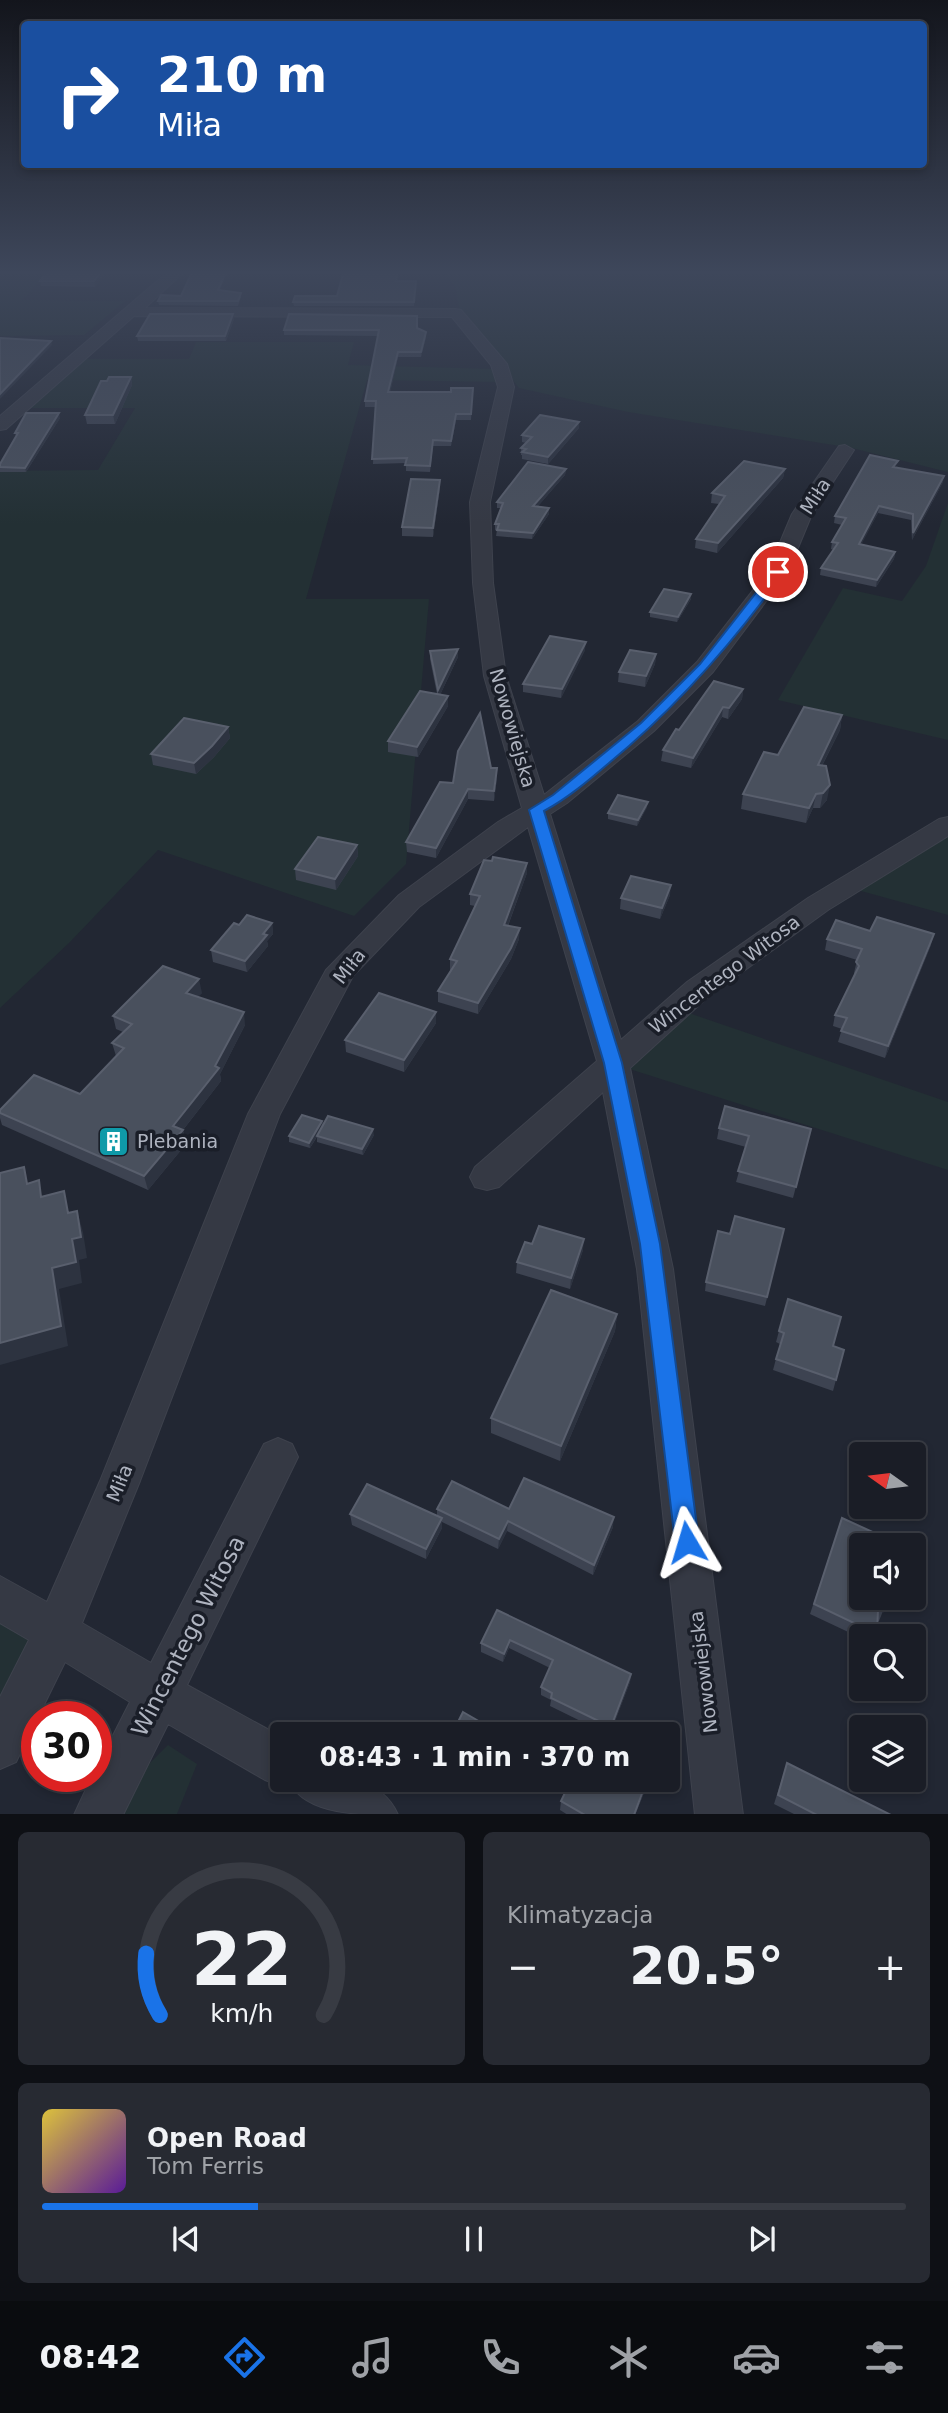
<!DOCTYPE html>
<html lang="pl">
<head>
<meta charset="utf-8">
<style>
	:root { --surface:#1a1d26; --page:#272a32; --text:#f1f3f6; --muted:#9fa2a7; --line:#383b43; --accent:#1a73e8 }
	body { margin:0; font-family:"DejaVu Sans",sans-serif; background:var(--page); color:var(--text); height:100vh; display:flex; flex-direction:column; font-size:26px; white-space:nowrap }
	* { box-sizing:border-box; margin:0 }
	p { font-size:23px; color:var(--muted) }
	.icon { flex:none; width:38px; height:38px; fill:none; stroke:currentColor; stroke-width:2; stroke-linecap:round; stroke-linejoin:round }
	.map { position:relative; height:1814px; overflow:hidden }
	.side { display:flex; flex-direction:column; gap:18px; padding:18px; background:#0e1015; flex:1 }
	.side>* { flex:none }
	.guide { position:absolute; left:21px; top:21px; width:906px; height:147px; border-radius:7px; box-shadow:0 4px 10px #0003,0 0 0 2px var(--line); background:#1a4fa0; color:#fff; overflow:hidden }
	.needle { width:46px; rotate:284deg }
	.controls { position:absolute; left:849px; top:1442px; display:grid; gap:14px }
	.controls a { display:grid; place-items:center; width:77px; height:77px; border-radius:7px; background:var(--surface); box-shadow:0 4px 10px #0003,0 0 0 2px var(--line); font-size:35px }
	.speed { position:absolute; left:21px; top:1701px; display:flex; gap:14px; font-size:35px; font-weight:700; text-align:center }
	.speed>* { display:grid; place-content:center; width:91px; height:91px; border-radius:50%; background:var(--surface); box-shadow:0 4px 10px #0003,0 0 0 2px var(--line); line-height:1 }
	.speed .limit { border:10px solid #d22; background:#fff; color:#111 }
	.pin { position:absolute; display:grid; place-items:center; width:60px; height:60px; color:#fff; margin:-30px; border:4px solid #fff; border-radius:50%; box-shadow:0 2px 7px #0007 }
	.me { position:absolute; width:77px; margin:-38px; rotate:353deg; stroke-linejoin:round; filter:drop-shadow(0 0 5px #0008) }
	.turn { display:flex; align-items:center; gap:24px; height:147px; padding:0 21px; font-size:32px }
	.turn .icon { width:91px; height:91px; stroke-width:2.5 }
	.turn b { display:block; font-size:49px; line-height:60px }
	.big { font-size:52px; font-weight:700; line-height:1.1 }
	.side .tile { flex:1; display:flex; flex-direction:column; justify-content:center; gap:10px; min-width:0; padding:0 24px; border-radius:10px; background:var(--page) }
	.side .dial { align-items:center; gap:0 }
	.dial svg { height:182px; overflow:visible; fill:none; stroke:var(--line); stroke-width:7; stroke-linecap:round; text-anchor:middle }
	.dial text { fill:var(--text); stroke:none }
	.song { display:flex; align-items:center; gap:21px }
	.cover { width:84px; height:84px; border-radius:10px; background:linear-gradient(135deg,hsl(50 70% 55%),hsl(270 70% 35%)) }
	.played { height:7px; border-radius:4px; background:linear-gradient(90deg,var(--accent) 25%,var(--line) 25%) }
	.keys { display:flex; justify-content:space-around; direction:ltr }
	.heat { display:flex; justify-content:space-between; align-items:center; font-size:38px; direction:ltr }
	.side .tiles { flex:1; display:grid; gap:18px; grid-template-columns:1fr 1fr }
	.tile:last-child { grid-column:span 2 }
	.trip { position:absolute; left:270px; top:1722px; width:410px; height:70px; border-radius:7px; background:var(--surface); box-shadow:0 4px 10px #0003,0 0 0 2px var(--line); font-weight:700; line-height:70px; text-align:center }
	.menu { display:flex; height:112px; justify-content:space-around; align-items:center; background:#0a0c0f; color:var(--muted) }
	.menu .icon { width:49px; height:49px }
	.menu .active { color:var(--accent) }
	.menu b { font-size:32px; color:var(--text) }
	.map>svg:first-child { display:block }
	.green { fill:#233034 }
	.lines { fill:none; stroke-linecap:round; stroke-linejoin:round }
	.street-casing { stroke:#3e424d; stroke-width:2 }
	.street { fill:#353944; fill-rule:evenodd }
	.wall { fill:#3d4351 }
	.shaded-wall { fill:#2d3340 }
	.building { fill:#49505d; stroke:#595f6d; stroke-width:2 }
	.route { fill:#1a73e8; stroke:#114b97; stroke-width:2 }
	.labels { text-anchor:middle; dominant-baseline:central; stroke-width:7; stroke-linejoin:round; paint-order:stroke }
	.street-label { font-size:19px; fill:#afb4c0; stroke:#1a1e28 }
	.poi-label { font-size:19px; fill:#afb4c0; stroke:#1a1e28; text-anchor:start }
	.near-street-label { font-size:23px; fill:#afb4c0; stroke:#1a1e28 }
</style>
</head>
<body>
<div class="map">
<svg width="948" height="1815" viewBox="0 0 948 1815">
	<rect width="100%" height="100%" fill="#222733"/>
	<g class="green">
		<polygon points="441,270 948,270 948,472 852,448 628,412 519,388 460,312 455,285"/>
		<polygon points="0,272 48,273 22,300 125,301 84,335 0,336"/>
		<polygon points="196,342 354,342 348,365 497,369 500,382 367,380 306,599 429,599 406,864 354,916 158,850 70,942 0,1008 0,471 98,470 135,408 15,408 75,359 189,359"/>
		<polygon points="948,503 948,740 778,700 843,588 902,601 926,566"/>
		<polygon points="948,822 948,915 843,886"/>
		<polygon points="683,1011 948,1102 948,1170 620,1066"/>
		<polygon points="0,1586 45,1614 0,1705"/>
		<polygon points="168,1745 197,1764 177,1814 118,1815 137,1776"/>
	</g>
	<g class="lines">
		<defs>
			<path id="street" d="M 170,270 L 186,270 L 145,308 L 456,309 L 461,310 L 507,364 L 514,387 L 490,502 L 493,583 L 506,676 L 544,795 L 638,721 L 697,662 L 768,571 L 792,514 L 839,446 L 845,445 L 854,450 L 812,514 L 788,572 L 713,672 L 654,731 L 567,803 L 550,814 L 621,1040 L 687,982 L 808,898 L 939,819 L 948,817 L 948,836 L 828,910 L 709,996 L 630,1068 L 673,1269 L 743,1815 L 695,1815 L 637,1269 L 603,1092 L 499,1187 L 487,1190 L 475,1187 L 470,1177 L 475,1167 L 597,1061 L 528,827 L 419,907 L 353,976 L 280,1114 L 140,1481 L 82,1623 L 151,1663 L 264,1444 L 278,1438 L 292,1444 L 298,1457 L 187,1685 L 282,1737 L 282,1780 C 323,1780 379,1769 398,1815 C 361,1815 307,1815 290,1783 L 282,1786 L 265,1780 L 168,1724 L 123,1815 L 74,1815 L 92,1776 L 96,1776 L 96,1769 L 130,1702 L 65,1662 L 16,1762 L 0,1769 L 0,1697 L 29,1640 L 0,1623 L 0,1576 L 47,1602 L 100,1481 L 248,1114 L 326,970 L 399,895 L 498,822 L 522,808 L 484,676 L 473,583 L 470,502 L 498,387 L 491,365 L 452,317 L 134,316 L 6,429 L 0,430 L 0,416 Z"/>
		</defs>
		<use href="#street" class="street-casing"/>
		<use href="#street" class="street"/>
	</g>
	<g class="wall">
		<polygon points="107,270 95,287 41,286 40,281"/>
		<polygon points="397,281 416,285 414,306 294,306 293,302 337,296"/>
		<polygon points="220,291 241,297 238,306 159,305 158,301 181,296"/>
		<polygon points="234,319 226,341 138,341 137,336"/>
		<polygon points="417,328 426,337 421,357 398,357 390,392 451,392 473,388 471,420 456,420 451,446 433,446 430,472 406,471 406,463 373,464 375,407 365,407 365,401 378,336 284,335 284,330"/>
		<polygon points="131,377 132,385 115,424 87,424 85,415"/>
		<polygon points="60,418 26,472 0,472 0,464 16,436 15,433"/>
		<polygon points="579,428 548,464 522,459 522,455 521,455 521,448 526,443 522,442 522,435"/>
		<polygon points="896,467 943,482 912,540 911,520 878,513 861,544 895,552 894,559 876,587 820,575 821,568 834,550 831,549 832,542 842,525 834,523 835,516"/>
		<polygon points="566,469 565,475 538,506 549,508 549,514 532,539 496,536 497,530 495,530 495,524 501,508 497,508 497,502"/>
		<polygon points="785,469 783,478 717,553 695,548 696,539 719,504 711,503 712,493"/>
		<polygon points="440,488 433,537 402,536 402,527"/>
		<polygon points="691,594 691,599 677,622 650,617 650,612"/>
		<polygon points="585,650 561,698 523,692 523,684"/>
		<polygon points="430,651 458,657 440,695 448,706 418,757 388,752 388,741 437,694 430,659"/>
		<polygon points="656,654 655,664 645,687 618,682 619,672"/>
		<polygon points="743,689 742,699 728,719 722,717 691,768 661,761 663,750 679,730"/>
		<polygon points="842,715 840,730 822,766 827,800 820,808 813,808 806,823 741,809 743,794 778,755"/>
		<polygon points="228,727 230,738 214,757 196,774 153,765 151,754"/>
		<polygon points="491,768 497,768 497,778 494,801 468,799 436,858 407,852 406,842 453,783"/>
		<polygon points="647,807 637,826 608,819 608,813"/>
		<polygon points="357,845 358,856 336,890 296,880 295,869"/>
		<polygon points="527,873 508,926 519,939 511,959 478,1014 438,1002 438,991 451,971 450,970 450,959 475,906 470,905 470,894"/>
		<polygon points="670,895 660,919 620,909 621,898"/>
		<polygon points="272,923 273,934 267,941 268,946 247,972 213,962 211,950 239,925"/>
		<polygon points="870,931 931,945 885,1058 838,1042 842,1029 833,1026 835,1015 855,975 854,973 857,960 825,950 827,939"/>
		<polygon points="202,993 197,997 245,1025 220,1074 221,1081 183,1130 186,1144 148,1190 2,1125 0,1118 0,1110 80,1094 116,1056 112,1043 123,1032 116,1029 113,1016"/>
		<polygon points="436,1012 436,1023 404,1072 346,1052 345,1040"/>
		<polygon points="322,1121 323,1125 374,1135 363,1155 317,1142 317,1137 310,1148 289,1142 289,1136"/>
		<polygon points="719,1128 811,1129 793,1198 736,1182 746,1147 717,1139"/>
		<polygon points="784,1229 765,1306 705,1291 706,1282"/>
		<polygon points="532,1244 583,1250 570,1289 516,1273 517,1262"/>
		<polygon points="617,1314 615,1331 560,1461 491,1433 491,1418"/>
		<polygon points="779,1331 844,1350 833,1391 773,1370 780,1344 776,1342"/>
		<polygon points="437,1509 509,1509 613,1527 593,1575 507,1531 498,1549 442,1522 442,1528 426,1559 352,1525 350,1514 437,1516"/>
		<polygon points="842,1518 861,1545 883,1611 879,1621 877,1621 876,1636 861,1636 861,1638 810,1614"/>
		<polygon points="497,1610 631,1674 630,1682 610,1734 607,1734 550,1706 551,1700 541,1695 541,1687 550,1668 509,1648 503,1662 481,1652 481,1643"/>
		<polygon points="787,1763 891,1815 796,1815 774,1804"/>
		<polygon points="646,1788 635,1815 568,1815 560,1810 561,1801"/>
	</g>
	<g class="shaded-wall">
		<polygon points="102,270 107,270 95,287 94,281"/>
		<polygon points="227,270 229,270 218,295 218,290"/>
		<polygon points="233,314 234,319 226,341 225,336"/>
		<polygon points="426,332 426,337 421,357 421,352"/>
		<polygon points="51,341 52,345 0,399 0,394"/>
		<polygon points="398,352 398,357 389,398 388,392"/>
		<polygon points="131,377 132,385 115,424 113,415"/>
		<polygon points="59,413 60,418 26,472 25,468"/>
		<polygon points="456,414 456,420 451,446 451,441"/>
		<polygon points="579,422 579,428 548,464 548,457"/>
		<polygon points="566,469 565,475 533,512 533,506"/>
		<polygon points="785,469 783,478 717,553 718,543"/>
		<polygon points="944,476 943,482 912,540 913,533"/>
		<polygon points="440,480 440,488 433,537 433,528"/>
		<polygon points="879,506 878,513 858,551 859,544"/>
		<polygon points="549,508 549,514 532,539 533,533"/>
		<polygon points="895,552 894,559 876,587 877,580"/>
		<polygon points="691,594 691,599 677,622 678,617"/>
		<polygon points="586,642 585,650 561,698 562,689"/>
		<polygon points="458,649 458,657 438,699 438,690"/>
		<polygon points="656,654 655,664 645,687 646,676"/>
		<polygon points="743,689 742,699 728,719 729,708"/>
		<polygon points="448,696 448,706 418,757 417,747"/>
		<polygon points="723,707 722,717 691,768 693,758"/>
		<polygon points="842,715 840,730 815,779 818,765"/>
		<polygon points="228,727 230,738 214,757 196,774 194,763"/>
		<polygon points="497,768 497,778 494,801 494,791"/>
		<polygon points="830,785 827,800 820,808 823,793"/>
		<polygon points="468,789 468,799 436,858 436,848"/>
		<polygon points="816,794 813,808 806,823 809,808"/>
		<polygon points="648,802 647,807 637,826 638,820"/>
		<polygon points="357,845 358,856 336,890 335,879"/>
		<polygon points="527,863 527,873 504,936 504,925"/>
		<polygon points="671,885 670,895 660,919 662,908"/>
		<polygon points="272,923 273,934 267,941 268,946 247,972 245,961 263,934"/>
		<polygon points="520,928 519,939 511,959 478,1014 478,1003"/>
		<polygon points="934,934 931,945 885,1058 888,1046"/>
		<polygon points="199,979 202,993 188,1007 186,993"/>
		<polygon points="244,1012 245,1025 220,1074 221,1081 179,1135 183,1130 186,1144 148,1190 144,1176 173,1126 215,1066"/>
		<polygon points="436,1012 436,1023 404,1072 404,1060"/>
		<polygon points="322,1121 323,1126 310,1148 309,1143"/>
		<polygon points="373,1129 374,1135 363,1155 362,1149"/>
		<polygon points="77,1211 83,1232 87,1258 79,1260 82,1283 59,1289 68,1346 0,1365 0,1343 72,1239"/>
		<polygon points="584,1239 583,1250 570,1289 571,1278"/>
		<polygon points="617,1314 615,1331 560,1461 561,1446"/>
		<polygon points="614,1517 613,1527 593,1575 594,1565"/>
		<polygon points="442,1518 442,1528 426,1559 426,1549"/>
		<polygon points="508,1521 507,1531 498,1549 499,1539"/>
		<polygon points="510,1640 509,1648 503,1662 504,1654"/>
		<polygon points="631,1674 630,1682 610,1734 611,1727"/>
		<polygon points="647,1780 646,1788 635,1815 634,1815"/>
	</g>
	<g class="building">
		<polygon points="48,270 102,270 94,281 40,281"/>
		<polygon points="193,270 227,270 218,290 241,293 238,301 158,301 161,295 181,296"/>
		<polygon points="344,270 398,270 396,281 416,281 414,302 293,302 295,296 337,296"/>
		<polygon points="150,314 233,314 225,336 137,336"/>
		<polygon points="289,314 417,316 417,328 426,332 421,352 398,352 388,392 451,392 451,388 473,388 471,414 456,414 451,441 433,440 430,466 405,465 407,458 372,459 376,401 365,401 379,330 284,330"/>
		<polygon points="0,338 51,341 0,394"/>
		<polygon points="109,377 131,377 113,415 85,415 101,381 107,381"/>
		<polygon points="26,413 59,413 25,468 0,467 0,464 18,433 15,433"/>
		<polygon points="540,415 579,422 548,457 522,452 526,449 521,448 532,437 522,435"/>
		<polygon points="870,455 898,461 893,467 944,476 913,533 913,514 879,506 859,544 895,552 877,580 821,568 838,543 832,542 846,518 835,516"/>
		<polygon points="744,461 785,469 718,543 696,539 725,496 712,493"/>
		<polygon points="528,462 566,469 533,506 549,508 533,533 497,530 499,524 495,524 503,503 497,502"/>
		<polygon points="411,479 440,480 433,528 402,527"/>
		<polygon points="664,589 691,594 678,617 650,612"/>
		<polygon points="550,636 586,642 562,689 523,684"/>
		<polygon points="458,649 438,690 430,651"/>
		<polygon points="630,650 656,654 646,676 619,672"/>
		<polygon points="714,681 743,689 729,708 723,707 693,758 663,750 676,729 679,730"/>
		<polygon points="420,691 448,696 417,747 388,741"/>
		<polygon points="804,707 842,715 818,765 826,766 830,785 823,793 816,794 809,808 743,794 764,752 778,755"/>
		<polygon points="480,713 491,768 497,768 494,791 468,789 436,848 406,842 440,782 453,783 458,751"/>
		<polygon points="184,718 228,727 212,746 194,763 151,754"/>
		<polygon points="618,795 648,802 638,820 608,813"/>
		<polygon points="318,837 357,845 335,879 295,869"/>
		<polygon points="493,857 527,863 504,925 520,928 511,948 478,1003 438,991 457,961 450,959 480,896 470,894 484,860 492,861"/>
		<polygon points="631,876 671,885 662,908 621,898"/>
		<polygon points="247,915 272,923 263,934 267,935 245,961 211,950 234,923 239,925"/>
		<polygon points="877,917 934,934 888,1046 841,1031 847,1018 835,1015 859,966 856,962 862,949 827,939 836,920 870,931"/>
		<polygon points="163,966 199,979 186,993 244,1012 215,1066 219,1068 173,1126 183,1130 144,1176 0,1113 0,1110 34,1075 80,1094 124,1048 112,1043 132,1024 113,1016"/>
		<polygon points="379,993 436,1012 404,1060 345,1040"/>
		<polygon points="725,1106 811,1129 796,1187 738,1171 749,1136 719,1128"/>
		<polygon points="302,1115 322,1121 309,1143 289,1136"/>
		<polygon points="328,1116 373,1129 362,1149 317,1136"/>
		<polygon points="24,1167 27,1184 39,1180 41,1197 64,1191 68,1213 77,1211 81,1237 72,1239 76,1262 52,1268 61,1326 0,1343 0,1173"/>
		<polygon points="735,1216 784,1229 767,1297 706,1282 718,1231 730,1234"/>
		<polygon points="539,1226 584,1239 571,1278 517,1262 525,1242 532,1244"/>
		<polygon points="551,1290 617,1314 561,1446 491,1418"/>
		<polygon points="788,1299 841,1317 833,1346 844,1350 836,1380 776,1359 784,1333 779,1331"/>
		<polygon points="524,1478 614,1517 594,1565 508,1521 499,1539 437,1509 452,1481 509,1509"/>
		<polygon points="367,1484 442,1518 426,1549 350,1514"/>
		<polygon points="842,1518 901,1545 861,1545 861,1598 886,1598 883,1611 878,1609 877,1634 814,1604"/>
		<polygon points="497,1610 631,1674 611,1727 551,1698 552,1693 541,1687 553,1660 510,1640 504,1654 481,1643"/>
		<polygon points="463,1712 501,1734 452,1734"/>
		<polygon points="787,1763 891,1815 817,1815 778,1795"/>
		<polygon points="571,1780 647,1780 634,1815 585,1815 561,1801"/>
	</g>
	<linearGradient id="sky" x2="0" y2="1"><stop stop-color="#13151c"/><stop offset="0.52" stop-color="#3e475b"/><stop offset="1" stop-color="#3e475b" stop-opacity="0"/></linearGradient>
	<rect width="948" height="524" fill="url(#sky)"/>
	<path class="route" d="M 774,570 L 784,572 C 733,643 677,707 609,763 C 588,781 568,798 544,811 L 622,1063 L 660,1244 L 699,1542 L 696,1550 L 687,1553 L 679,1550 L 675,1542 L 640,1244 L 604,1063 L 529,810 L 553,795 L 641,723 L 700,664 Z"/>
	<defs>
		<symbol id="building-square" viewBox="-11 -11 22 22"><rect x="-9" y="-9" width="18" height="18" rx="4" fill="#0f9aa8" stroke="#1a1e28"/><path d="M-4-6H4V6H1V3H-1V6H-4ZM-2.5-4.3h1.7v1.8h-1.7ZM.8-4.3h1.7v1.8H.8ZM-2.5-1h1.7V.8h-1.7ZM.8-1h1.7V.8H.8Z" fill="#fff"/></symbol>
	</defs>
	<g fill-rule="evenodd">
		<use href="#building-square" x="96" y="1124" width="35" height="35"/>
	</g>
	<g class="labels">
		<g class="street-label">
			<text transform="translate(815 496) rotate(-57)">Miła</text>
			<text transform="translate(513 728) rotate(74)">Nowowiejska</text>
			<text transform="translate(349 966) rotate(-52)">Miła</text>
			<text transform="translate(724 974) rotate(-37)">Wincentego Witosa</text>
			<text transform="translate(119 1483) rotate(-68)">Miła</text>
			<text transform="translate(703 1672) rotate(-97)">Nowowiejska</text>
		</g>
		<g class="poi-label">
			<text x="137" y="1141">Plebania</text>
		</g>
		<g class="near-street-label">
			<text transform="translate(188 1636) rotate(-63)">Wincentego Witosa</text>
		</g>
	</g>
</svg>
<div class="controls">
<a><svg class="needle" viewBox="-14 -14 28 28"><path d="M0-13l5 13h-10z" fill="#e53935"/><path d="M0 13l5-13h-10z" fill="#9fa2a7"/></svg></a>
<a><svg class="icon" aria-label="sound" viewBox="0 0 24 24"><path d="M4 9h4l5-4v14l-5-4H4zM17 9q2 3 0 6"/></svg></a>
<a><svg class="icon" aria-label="search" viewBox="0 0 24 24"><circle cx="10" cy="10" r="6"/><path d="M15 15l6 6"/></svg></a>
<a><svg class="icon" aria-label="layers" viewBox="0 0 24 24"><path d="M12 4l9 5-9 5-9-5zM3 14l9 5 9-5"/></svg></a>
</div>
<div class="speed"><div class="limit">30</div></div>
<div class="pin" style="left:778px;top:572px;background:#d93025"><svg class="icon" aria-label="arrive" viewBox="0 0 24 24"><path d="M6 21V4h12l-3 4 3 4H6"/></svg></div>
<svg class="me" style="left:687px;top:1542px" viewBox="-20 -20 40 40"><path d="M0-17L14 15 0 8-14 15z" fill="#1a73e8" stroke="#fff" stroke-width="4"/></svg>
<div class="trip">08:43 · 1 min · 370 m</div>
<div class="guide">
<div class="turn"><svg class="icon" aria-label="right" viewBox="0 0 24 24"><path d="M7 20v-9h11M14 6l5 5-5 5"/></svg><div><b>210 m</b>Miła</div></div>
</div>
</div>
<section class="side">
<div class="tiles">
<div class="tile dial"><svg viewBox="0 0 100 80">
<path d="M14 69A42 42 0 1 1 86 69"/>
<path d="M14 69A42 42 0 0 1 8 42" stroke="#1a73e8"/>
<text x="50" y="56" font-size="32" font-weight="700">22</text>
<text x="50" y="72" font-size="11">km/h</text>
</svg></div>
<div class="tile"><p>Klimatyzacja</p>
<div class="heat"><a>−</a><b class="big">20.5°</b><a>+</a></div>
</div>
<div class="tile">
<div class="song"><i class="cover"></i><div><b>Open Road</b><p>Tom Ferris</p></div></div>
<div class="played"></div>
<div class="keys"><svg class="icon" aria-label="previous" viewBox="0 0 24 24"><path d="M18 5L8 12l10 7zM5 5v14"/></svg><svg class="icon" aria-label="pause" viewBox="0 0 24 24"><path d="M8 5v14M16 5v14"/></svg><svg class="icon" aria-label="next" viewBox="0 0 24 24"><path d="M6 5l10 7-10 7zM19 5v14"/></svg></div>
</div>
</div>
</section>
<nav class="menu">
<b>08:42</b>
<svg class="icon active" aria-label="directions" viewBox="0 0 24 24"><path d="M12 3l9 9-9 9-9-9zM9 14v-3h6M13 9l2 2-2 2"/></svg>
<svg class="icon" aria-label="music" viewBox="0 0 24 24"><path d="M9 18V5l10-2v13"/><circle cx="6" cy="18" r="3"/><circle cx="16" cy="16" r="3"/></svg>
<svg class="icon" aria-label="phone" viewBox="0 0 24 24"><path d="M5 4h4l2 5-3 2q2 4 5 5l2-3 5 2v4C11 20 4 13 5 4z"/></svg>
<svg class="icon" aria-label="climate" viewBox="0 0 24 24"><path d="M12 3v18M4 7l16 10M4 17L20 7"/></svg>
<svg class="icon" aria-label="car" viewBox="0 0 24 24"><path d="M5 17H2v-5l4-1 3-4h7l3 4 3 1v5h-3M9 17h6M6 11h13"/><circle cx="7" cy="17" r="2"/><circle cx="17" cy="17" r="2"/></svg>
<svg class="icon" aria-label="filters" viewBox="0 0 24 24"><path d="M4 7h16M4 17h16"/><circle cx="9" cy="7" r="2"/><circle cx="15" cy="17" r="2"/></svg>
</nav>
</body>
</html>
